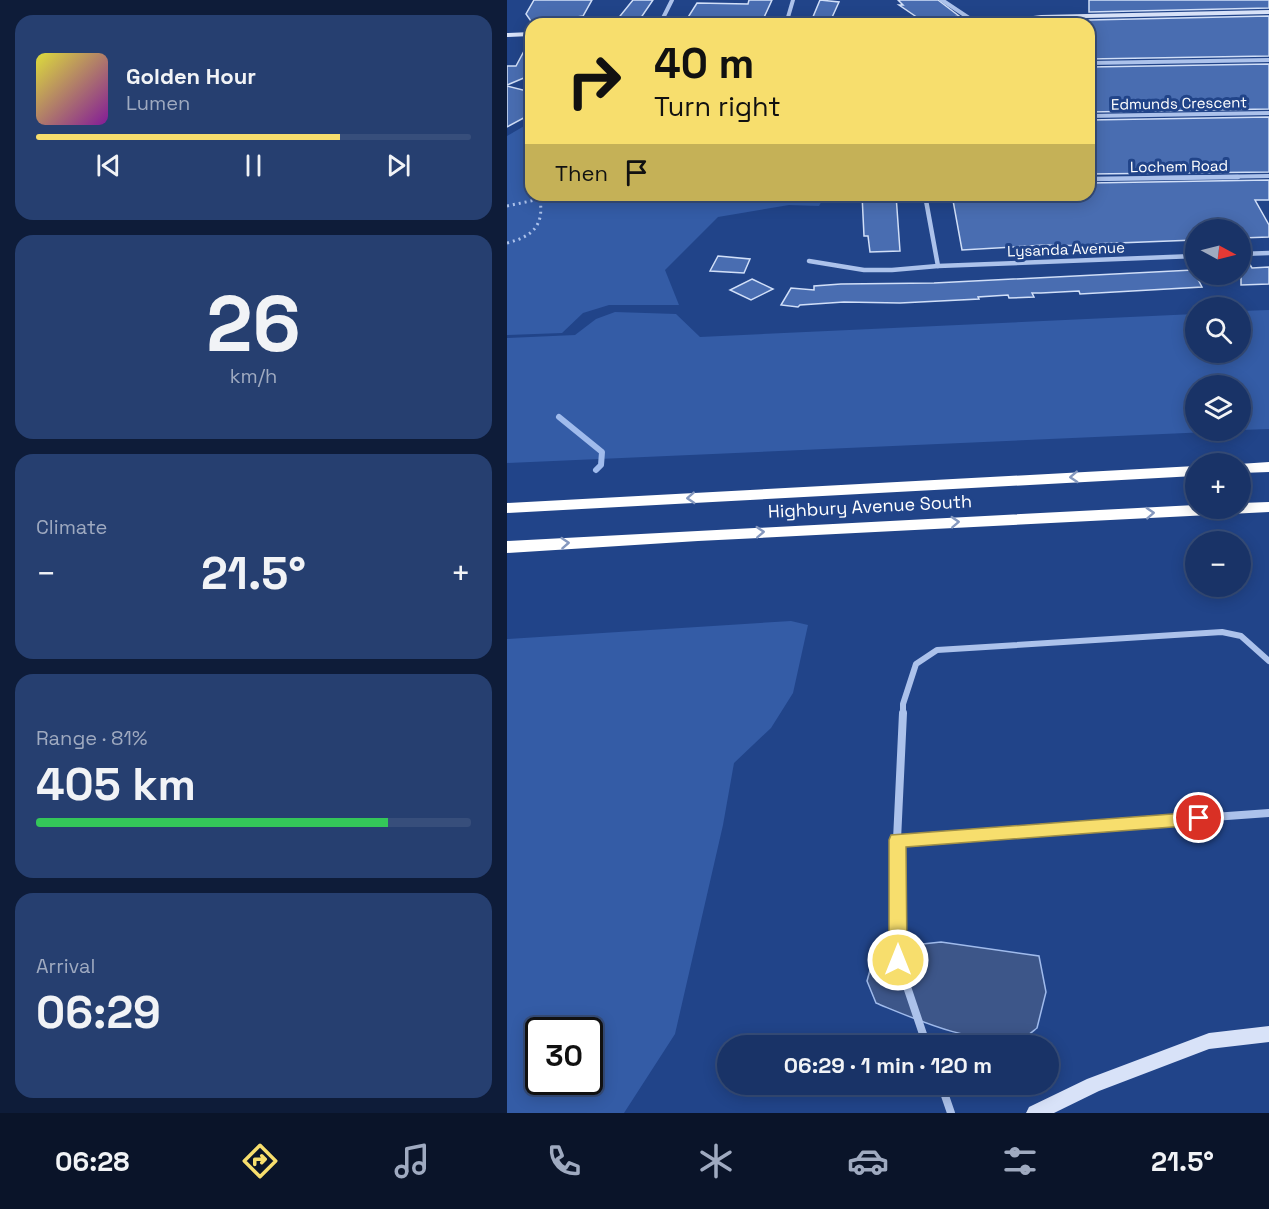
<!DOCTYPE html>
<html lang="en">
<head>
<meta charset="utf-8">
<style>
	:root { --surface:#193367; --page:#263f70; --text:#f1f3f6; --muted:#9faac0; --line:#374e7b; --accent:#f7de6d }
	body { margin:0; font-family:"Space Grotesk",sans-serif; background:var(--page); color:var(--text); height:100vh; display:flex; flex-direction:column; font-size:22px; white-space:nowrap }
	* { box-sizing:border-box; margin:0 }
	p { font-size:20px; color:var(--muted) }
	.icon { flex:none; width:33px; height:33px; fill:none; stroke:currentColor; stroke-width:2; stroke-linecap:round; stroke-linejoin:round }
	.map { position:relative; flex:1; overflow:hidden }
	.sheet { display:flex; flex-direction:column; gap:15px; padding:15px; background:#0e1c39; width:507px }
	.sheet>* { flex:none }
	.guide { position:absolute; left:18px; top:18px; width:570px; height:183px; border-radius:18px; box-shadow:0 3px 15px #0003,0 0 0 2px var(--line); background:#f7de6d; color:#111; overflow:hidden }
	.needle { width:39px; rotate:97deg }
	.controls { position:absolute; left:678px; top:219px; display:grid; gap:12px }
	.controls a { display:grid; place-items:center; width:66px; height:66px; border-radius:50%; background:var(--surface); box-shadow:0 3px 15px #0003,0 0 0 2px var(--line); font-size:30px }
	.speed { position:absolute; left:18px; top:1017px; display:flex; gap:12px; font-size:30px; font-weight:700; text-align:center }
	.speed>* { display:grid; place-content:center; width:78px; height:78px; border-radius:50%; background:var(--surface); box-shadow:0 3px 15px #0003,0 0 0 2px var(--line); line-height:1 }
	.speed .limit { border:3px solid #111; border-radius:9px; background:#fff; color:#111 }
	.pin { position:absolute; display:grid; place-items:center; width:51px; height:51px; color:#fff; margin:-26px; border:3px solid #fff; border-radius:50%; box-shadow:0 2px 6px #0007 }
	.me { position:absolute; width:66px; margin:-33px; rotate:0deg; stroke-linejoin:round; filter:drop-shadow(0 0 4px #0008) }
	.turn { display:flex; align-items:center; gap:21px; height:126px; padding:0 30px; font-size:27px }
	.turn .icon { width:78px; height:78px; stroke-width:2.5 }
	.turn b { display:block; font-size:42px; line-height:51px }
	.then { display:flex; align-items:center; height:57px; padding:0 30px; background:#0003; gap:12px; font-size:22px }
	.big { font-size:45px; font-weight:800; line-height:1.1 }
	.sheet .widget { flex:1; display:flex; flex-direction:column; justify-content:center; gap:9px; min-width:0; padding:0 21px; border-radius:18px; background:var(--page) }
	.sheet .dial { align-items:center; gap:0 }
	.dial b { font-size:78px; line-height:1 }
	.song { display:flex; align-items:center; gap:18px }
	.cover { width:72px; height:72px; border-radius:9px; background:linear-gradient(135deg,hsl(60 70% 55%),hsl(290 70% 35%)) }
	.played { height:6px; border-radius:3px; background:linear-gradient(90deg,var(--accent) 70%,var(--line) 70%) }
	.keys { display:flex; justify-content:space-around; direction:ltr }
	.heat { display:flex; justify-content:space-between; align-items:center; font-size:33px; direction:ltr }
	.charge { height:9px; border-radius:4px; background:linear-gradient(90deg,#34c759 81%,var(--line) 0) }
	.trip { position:absolute; left:210px; top:1035px; width:342px; height:60px; border-radius:30px; background:var(--surface); box-shadow:0 3px 15px #0003,0 0 0 2px var(--line); font-weight:800; line-height:60px; text-align:center }
	.dock { display:flex; height:96px; justify-content:space-around; align-items:center; background:#0a1429; color:var(--muted) }
	.dock .icon { width:42px; height:42px }
	.dock .current { color:var(--accent) }
	.dock b { font-size:27px; color:var(--text) }
	main { display:flex; flex:1; min-height:0 }
	.map>svg:first-child { display:block }
	.green { fill:#345ca6; fill-rule:evenodd }
	.water { fill:#3d5689; stroke:#a0bbec; stroke-width:1.5 }
	.lines { fill:none; stroke-linecap:round; stroke-linejoin:round }
	.stream { stroke:#a0bbec; stroke-width:6 }
	.building { fill:#496db1; stroke:#d1dff8; stroke-width:1.5 }
	.path { stroke:#acc2eb; stroke-width:3; stroke-dasharray:2 4; stroke-linecap:butt }
	.street-far3 { stroke:#acc2eb; stroke-width:4 }
	.street-far2 { stroke:#acc2eb; stroke-width:4.5 }
	.street-far1 { stroke:#acc2eb; stroke-width:6 }
	.street { stroke:#acc2eb; stroke-width:8 }
	.secondary { fill:#d8e2f8; fill-rule:evenodd }
	.highway { fill:#fff; fill-rule:evenodd }
	.oneway { stroke:#8598be }
	.route { fill:#f7de6d; stroke:#a19047; stroke-width:1.5 }
	.labels { text-anchor:middle; dominant-baseline:central; stroke-width:6; stroke-linejoin:round; paint-order:stroke }
	.far-street-label { font-size:15px; fill:#fff; stroke:#214489 }
	.street-label { font-size:18px; fill:#fff; stroke:#214489 }
</style>
</head>
<body>
<main>
<section class="sheet">
<div class="widget">
<div class="song"><i class="cover"></i><div><b>Golden Hour</b><p>Lumen</p></div></div>
<div class="played"></div>
<div class="keys"><svg class="icon" aria-label="previous" viewBox="0 0 24 24"><path d="M18 5L8 12l10 7zM5 5v14"/></svg><svg class="icon" aria-label="pause" viewBox="0 0 24 24"><path d="M8 5v14M16 5v14"/></svg><svg class="icon" aria-label="next" viewBox="0 0 24 24"><path d="M6 5l10 7-10 7zM19 5v14"/></svg></div>
</div>
<div class="widget dial"><b>26</b><p>km/h</p></div>
<div class="widget"><p>Climate</p>
<div class="heat"><a>−</a><b class="big">21.5°</b><a>+</a></div>
</div>
<div class="widget"><p>Range · 81%</p><b class="big">405 km</b><div class="charge"></div></div>
<div class="widget"><p>Arrival</p><b class="big">06:29</b></div>
</section>
<div class="map">
<svg width="762" height="1113" viewBox="0 0 762 1113">
	<rect width="100%" height="100%" fill="#214489"/>
	<g class="green">
		<polygon points="24,122 24,195 318,195 312,206 282,205 211,217 158,270 172,305 102,305 76,313 55,333 0,335 0,136"/>
		<polygon points="762,310 762,429 734,430 734,386 688,386 688,430 724,431 0,463 0,338 68,335 89,319 108,312 169,314 193,337 688,314 688,352 734,352 734,311"/>
		<path d="M 284,621 L 301,625 L 286,693 L 264,728 L 227,763 L 216,825 L 168,1034 L 117,1113 L 0,1113 L 0,639 ZM 32,1030 L 82,1030 L 82,1082 L 32,1082 Z"/>
	</g>
	<path class="water" d="M 434,942 L 532,956 L 539,992 L 530,1028 C 525,1032 520,1037 514,1038 C 465,1045 413,1021 369,1003 L 360,981 L 369,949 Z"/>
	<g class="lines">
		<polyline class="stream" points="52,417 95,452 94,465 89,470"/>
	</g>
	<g class="building">
		<polygon points="27,0 85,0 76,16 26,24 19,14"/>
		<polygon points="126,0 146,0 131,22 109,21"/>
		<polygon points="242,0 265,0 254,24 178,22 190,3 241,4"/>
		<polygon points="313,0 332,2 322,24 303,24"/>
		<polygon points="391,0 431,0 452,16 417,22 392,5 396,5"/>
		<polygon points="582,0 762,0 762,8 582,12"/>
		<polygon points="762,16 762,56 582,59 582,20"/>
		<polygon points="24,38 24,75 0,85 0,66 9,66"/>
		<polygon points="762,64 762,109 582,112 582,67"/>
		<polygon points="0,86 24,92 24,114 0,127"/>
		<polygon points="762,117 762,172 582,174 582,120"/>
		<polygon points="762,180 762,200 748,200 762,225 762,237 734,238 734,230 688,230 688,240 585,244 586,246 538,245 455,250 445,195 582,195 582,183"/>
		<polygon points="355,195 389,195 393,251 363,252 361,236 357,236"/>
		<polygon points="211,256 243,259 237,273 203,271"/>
		<polygon points="734,258 739,258 745,268 762,267 762,284 734,285"/>
		<polygon points="686,270 695,287 573,294 572,291 534,293 525,293 527,297 502,298 501,295 471,297 472,299 393,303 337,302 293,305 291,307 274,305 284,288 307,290 307,286 334,284 427,283"/>
		<polygon points="245,279 266,289 244,300 223,290"/>
	</g>
	<g class="lines">
		<g class="path">
			<polyline points="0,206 33,199"/>
			<path d="M 0,243 C 26,236 37,226 33,199 L 36,195"/>
		</g>
		<g class="street-far3">
			<polyline points="435,0 471,24"/>
			<polyline points="153,24 165,0"/>
			<polyline points="279,24 286,0"/>
			<polyline points="582,63 762,60"/>
			<polyline points="582,116 762,113"/>
			<polyline points="641,178 762,176"/>
		</g>
		<g class="street-far2">
			<polyline points="582,179 731,177"/>
			<polyline points="418,195 431,266"/>
			<polyline points="734,254 762,253"/>
			<polyline points="302,261 357,270 385,270 431,266 688,256"/>
		</g>
		<polyline class="street-far1" points="396,715 396,704 409,664 430,650 715,632 734,636 762,661"/>
		<g class="street">
			<polyline points="396,713 390,840 391,960 420,1046"/>
			<polyline points="390,840 762,813"/>
			<polyline points="434,1084 444,1113"/>
		</g>
		<g class="secondary">
			<polygon points="762,10 762,14 534,19 487,24 466,24 534,15"/>
			<polygon points="24,32 24,36 0,37 0,33"/>
			<polygon points="762,1026 762,1042 702,1049 592,1091 547,1113 519,1113 522,1107 580,1079 702,1033"/>
		</g>
		<g class="highway">
			<polygon points="762,462 762,472 734,473 732,464"/>
			<polygon points="688,466 688,476 0,513 0,503"/>
			<polygon points="762,502 762,512 191,541 0,553 0,541 688,505 688,508 734,508 734,503"/>
		</g>
	</g>
	<defs><path id="oneway-chevron" d="M-2-3.5L2.5 0L-2 3.5" fill="none" stroke-width="1.6" stroke-linecap="round" stroke-linejoin="round" transform="scale(1.5)"/></defs>
	<g class="oneway">
		<use href="#oneway-chevron" transform="translate(567 477) rotate(177)"/>
		<use href="#oneway-chevron" transform="translate(184 498) rotate(177)"/>
		<use href="#oneway-chevron" transform="translate(643 513) rotate(-3)"/>
		<use href="#oneway-chevron" transform="translate(448 522) rotate(-3)"/>
		<use href="#oneway-chevron" transform="translate(253 532) rotate(-3)"/>
		<use href="#oneway-chevron" transform="translate(58 543) rotate(-4)"/>
	</g>
	<polygon class="route" points="692,812 698,814 701,818 698,823 692,825 399,847 400,960 398,965 391,968 384,965 382,960 382,840 384,835"/>
	<g class="labels">
		<g class="far-street-label">
			<text transform="translate(672 103) rotate(-1)">Edmunds Crescent</text>
			<text transform="translate(672 166) rotate(-1)">Lochem Road</text>
			<text transform="translate(559 249) rotate(-2)">Lysanda Avenue</text>
		</g>
		<g class="street-label">
			<text transform="translate(363 506) rotate(-3)">Highbury Avenue South</text>
		</g>
	</g>
</svg>
<div class="controls">
<a><svg class="needle" viewBox="-14 -14 28 28"><path d="M0-13l5 13h-10z" fill="#e53935"/><path d="M0 13l5-13h-10z" fill="#9faac0"/></svg></a>
<a><svg class="icon" aria-label="search" viewBox="0 0 24 24"><circle cx="10" cy="10" r="6"/><path d="M15 15l6 6"/></svg></a>
<a><svg class="icon" aria-label="layers" viewBox="0 0 24 24"><path d="M12 4l9 5-9 5-9-5zM3 14l9 5 9-5"/></svg></a>
<a>+</a>
<a>−</a>
</div>
<div class="speed"><div class="limit">30</div></div>
<div class="pin" style="left:692px;top:818px;background:#d93025"><svg class="icon" aria-label="arrive" viewBox="0 0 24 24"><path d="M6 21V4h12l-3 4 3 4H6"/></svg></div>
<svg class="me" style="left:391px;top:960px" viewBox="-20 -20 40 40"><circle r="17" fill="#f7de6d" stroke="#fff" stroke-width="3"/><path d="M0-11L8 9 0 5-8 9z" fill="#fff"/></svg>
<div class="trip">06:29 · 1 min · 120 m</div>
<div class="guide">
<div class="turn"><svg class="icon" aria-label="right" viewBox="0 0 24 24"><path d="M7 20v-9h11M14 6l5 5-5 5"/></svg><div><b>40 m</b>Turn right</div></div>
<div class="then">Then<svg class="icon" aria-label="arrive" viewBox="0 0 24 24"><path d="M6 21V4h12l-3 4 3 4H6"/></svg></div>
</div>
</div>
</main>
<nav class="dock">
<b>06:28</b>
<svg class="icon current" aria-label="directions" viewBox="0 0 24 24"><path d="M12 3l9 9-9 9-9-9zM9 14v-3h6M13 9l2 2-2 2"/></svg>
<svg class="icon" aria-label="music" viewBox="0 0 24 24"><path d="M9 18V5l10-2v13"/><circle cx="6" cy="18" r="3"/><circle cx="16" cy="16" r="3"/></svg>
<svg class="icon" aria-label="phone" viewBox="0 0 24 24"><path d="M5 4h4l2 5-3 2q2 4 5 5l2-3 5 2v4C11 20 4 13 5 4z"/></svg>
<svg class="icon" aria-label="climate" viewBox="0 0 24 24"><path d="M12 3v18M4 7l16 10M4 17L20 7"/></svg>
<svg class="icon" aria-label="car" viewBox="0 0 24 24"><path d="M5 17H2v-5l4-1 3-4h7l3 4 3 1v5h-3M9 17h6M6 11h13"/><circle cx="7" cy="17" r="2"/><circle cx="17" cy="17" r="2"/></svg>
<svg class="icon" aria-label="filters" viewBox="0 0 24 24"><path d="M4 7h16M4 17h16"/><circle cx="9" cy="7" r="2"/><circle cx="15" cy="17" r="2"/></svg>
<b>21.5°</b>
</nav>
</body>
</html>
